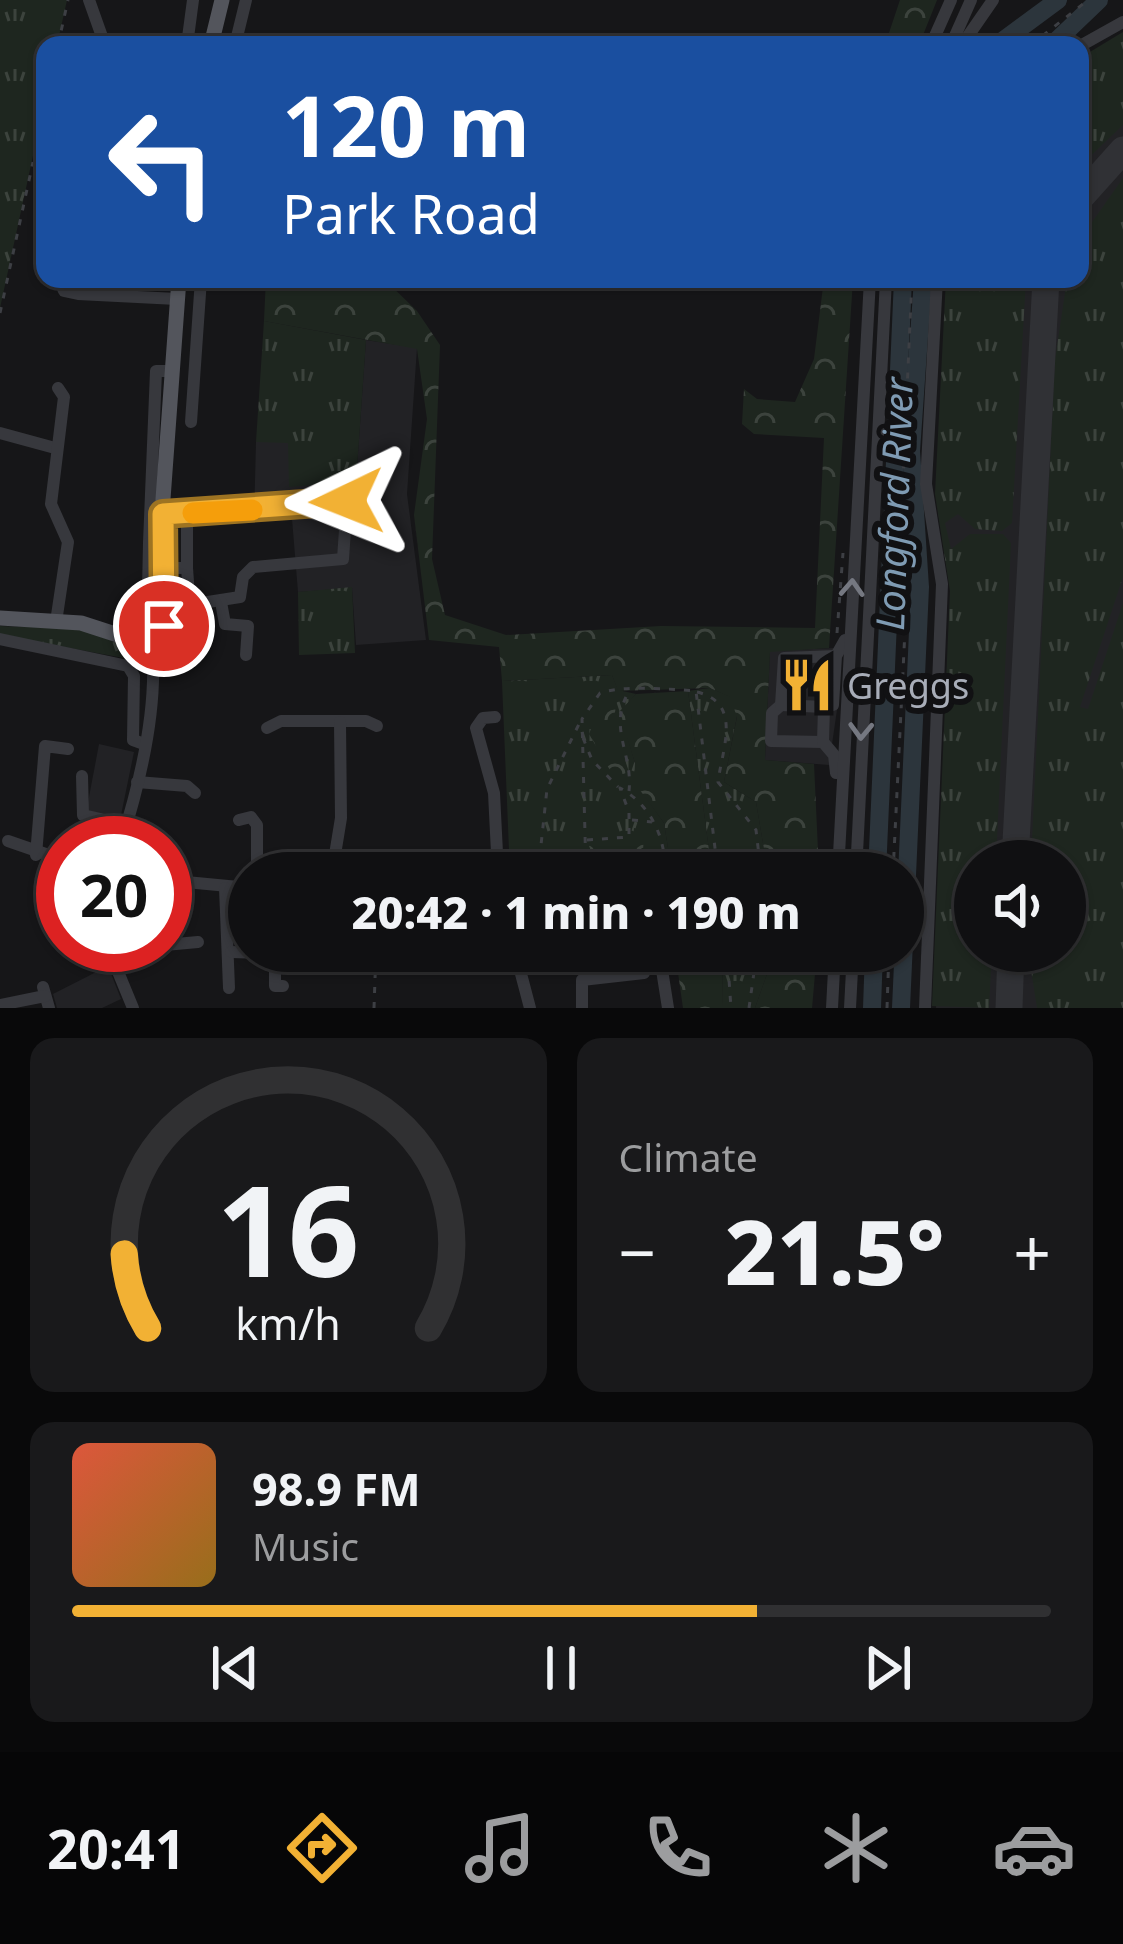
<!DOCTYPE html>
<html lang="en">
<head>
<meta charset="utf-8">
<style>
	:root { --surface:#101012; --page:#19191b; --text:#f1f3f6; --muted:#9c9d9f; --line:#303032; --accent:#f2b134 }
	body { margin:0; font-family:"Noto Sans",sans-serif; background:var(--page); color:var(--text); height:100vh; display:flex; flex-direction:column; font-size:45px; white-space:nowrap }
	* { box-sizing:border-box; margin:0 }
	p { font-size:39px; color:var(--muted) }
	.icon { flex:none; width:66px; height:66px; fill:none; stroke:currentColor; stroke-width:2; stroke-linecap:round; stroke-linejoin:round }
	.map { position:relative; height:1008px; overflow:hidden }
	.details { display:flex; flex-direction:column; gap:30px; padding:30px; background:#09090a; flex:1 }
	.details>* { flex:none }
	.banner { position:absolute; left:36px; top:36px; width:1053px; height:252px; border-radius:24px; box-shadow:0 3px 9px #0004,0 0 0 3px var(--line); background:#1a4fa0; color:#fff; overflow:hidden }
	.controls { position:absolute; left:954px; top:840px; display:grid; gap:24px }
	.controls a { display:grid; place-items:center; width:132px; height:132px; border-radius:50%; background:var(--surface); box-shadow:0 3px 9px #0004,0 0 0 3px var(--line); font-size:60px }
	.speed { position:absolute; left:36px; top:816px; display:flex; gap:24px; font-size:60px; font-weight:700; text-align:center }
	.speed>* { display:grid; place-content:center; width:156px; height:156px; border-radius:50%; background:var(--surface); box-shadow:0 3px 9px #0004,0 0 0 3px var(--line); line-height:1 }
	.speed .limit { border:18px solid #d22; background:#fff; color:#111 }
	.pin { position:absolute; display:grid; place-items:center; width:102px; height:102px; color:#fff; margin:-51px; border:6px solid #fff; border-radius:50%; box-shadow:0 3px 12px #0007 }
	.me { position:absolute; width:132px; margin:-66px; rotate:268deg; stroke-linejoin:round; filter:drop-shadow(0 0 9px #0008) }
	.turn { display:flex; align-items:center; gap:42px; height:252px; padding:0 48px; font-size:54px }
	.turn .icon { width:156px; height:156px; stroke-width:2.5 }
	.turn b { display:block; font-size:84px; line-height:102px }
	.big { font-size:90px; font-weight:800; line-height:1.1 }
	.details .card { flex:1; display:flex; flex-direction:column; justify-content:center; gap:18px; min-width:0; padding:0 42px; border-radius:24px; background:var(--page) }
	.details .dial { align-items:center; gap:0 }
	.dial svg { height:312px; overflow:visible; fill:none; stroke:var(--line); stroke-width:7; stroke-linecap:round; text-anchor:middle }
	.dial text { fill:var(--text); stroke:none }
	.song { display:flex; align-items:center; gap:36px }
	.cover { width:144px; height:144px; border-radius:18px; background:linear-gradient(135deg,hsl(10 70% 55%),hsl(40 70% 35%)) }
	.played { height:12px; border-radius:6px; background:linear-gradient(90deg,var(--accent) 70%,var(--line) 70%) }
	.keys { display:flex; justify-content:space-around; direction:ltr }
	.heat { display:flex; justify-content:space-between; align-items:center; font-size:66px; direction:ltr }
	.details .tiles { flex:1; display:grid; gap:30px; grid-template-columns:1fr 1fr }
	.card:last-child { grid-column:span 2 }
	.trip { position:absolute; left:228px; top:852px; width:696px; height:120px; border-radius:60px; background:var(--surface); box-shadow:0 3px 9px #0004,0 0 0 3px var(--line); font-weight:800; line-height:120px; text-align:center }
	.tabs { display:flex; height:192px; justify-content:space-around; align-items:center; background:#060607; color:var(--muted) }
	.tabs .icon { width:84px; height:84px }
	.tabs .on { color:var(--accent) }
	.tabs b { font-size:54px; color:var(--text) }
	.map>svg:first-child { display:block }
	.built { fill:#222225; fill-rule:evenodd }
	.grass { fill:url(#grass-tufts) }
	.forest { fill:url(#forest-crowns) }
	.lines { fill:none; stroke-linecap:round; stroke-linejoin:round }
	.river { stroke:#2c353c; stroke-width:18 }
	.taxiway { stroke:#303135; stroke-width:27 }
	.path { stroke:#3d3f44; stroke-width:3; stroke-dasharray:6 9; stroke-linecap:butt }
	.minor { stroke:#37383d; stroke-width:12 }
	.major { stroke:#53555c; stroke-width:15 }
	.oneway { stroke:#757881 }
	.route-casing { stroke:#9d7322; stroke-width:30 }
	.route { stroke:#f2b134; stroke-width:21 }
	.slow { stroke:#f59e0b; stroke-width:21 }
	.labels { text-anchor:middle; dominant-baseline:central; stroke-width:12; stroke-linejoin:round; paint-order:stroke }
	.poi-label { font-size:36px; fill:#a8adb8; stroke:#111113; text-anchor:start }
	.water-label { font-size:39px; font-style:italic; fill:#7f9bb3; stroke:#111113 }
</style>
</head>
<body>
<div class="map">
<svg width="1123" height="1008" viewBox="0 0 1123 1008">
	<defs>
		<pattern id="grass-tufts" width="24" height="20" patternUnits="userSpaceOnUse" patternTransform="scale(3)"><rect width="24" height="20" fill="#1e261f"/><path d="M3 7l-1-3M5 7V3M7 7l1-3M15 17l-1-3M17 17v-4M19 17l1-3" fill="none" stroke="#3c433d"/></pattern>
		<pattern id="forest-crowns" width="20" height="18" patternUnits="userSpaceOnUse" patternTransform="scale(3)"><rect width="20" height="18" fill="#1e261f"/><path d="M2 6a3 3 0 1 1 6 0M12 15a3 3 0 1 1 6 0" fill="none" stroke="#3c433d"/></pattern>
	</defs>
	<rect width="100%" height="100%" fill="#161618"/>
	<g class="built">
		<path d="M 1123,37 L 1123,1008 L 936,1008 L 956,561 L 948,557 L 938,514 L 953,279 L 1080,279 L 1080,63 ZM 975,861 L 1065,861 L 1065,951 L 975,951 Z"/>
		<polygon points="366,340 417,348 407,494 426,640 356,645 352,588 298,592 292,519 254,519 256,442 289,442 338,479 356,482"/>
		<polygon points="835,648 838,703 829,765 765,760 770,651"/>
		<polygon points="99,744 134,752 120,820 86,813"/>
		<polygon points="108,966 121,999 102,1008 57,1008 53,994"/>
	</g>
	<g class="grass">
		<polygon points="0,0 67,0 57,45 45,45 45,100 0,308"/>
		<polygon points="1123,32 1123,125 1080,166 1080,58"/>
		<polygon points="1123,178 1123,577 1080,707 1088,709 1123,603 1123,1008 1037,1008 1028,951 1065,951 1065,861 1031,861 1055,360 1067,279 1080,279 1081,238"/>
		<polygon points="946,279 1026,279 1012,523 1002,531 975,529 958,514 945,523 951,549 970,534 1003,534 1011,543 996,861 975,861 975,951 992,951 989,1008 932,1006 950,591 935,494"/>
		<polygon points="264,321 366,340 356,482 289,487 288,443 256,442"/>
		<polygon points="352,587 355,653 299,655 298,592"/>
		<path d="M 0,626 C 45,629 110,621 140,661 L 0,635 Z"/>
		<polygon points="612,675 618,690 636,694 620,712 635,763 635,782 664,823 672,873 510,873 502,681"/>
		<polygon points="710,688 731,697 737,716 724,782 756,802 768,873 712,873 688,691"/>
		<polygon points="722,951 767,951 767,974 755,1008 723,1008"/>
	</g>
	<g class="forest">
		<polygon points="900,0 937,0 919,45 885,45"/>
		<polygon points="266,279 384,279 417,311 440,345 432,559 445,615 506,635 661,626 815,628 824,438 754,434 742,424 744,389 757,399 795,402 814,359 824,279 853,279 829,648 770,652 765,760 814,764 819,873 768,873 756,802 724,782 737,717 730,697 710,688 618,691 612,675 502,681 499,647 429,640 414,515 427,419 417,349 264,321"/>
		<polygon points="688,691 712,873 672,873 664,823 634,782 635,763 619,712 636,694"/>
		<polygon points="605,692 618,694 613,724 629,772 614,777 589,734"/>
		<polygon points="634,828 644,830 643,852 651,873 601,873 589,846 602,842 618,855 632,847"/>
		<polygon points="675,951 722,951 723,1008 683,1008"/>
		<polygon points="767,951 817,951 812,1008 755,1008 767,974"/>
	</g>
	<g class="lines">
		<g class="river">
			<polyline points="997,45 1058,0"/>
			<polyline points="1052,45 1099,0"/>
			<polyline points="877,873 903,279"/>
			<polyline points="872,1008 874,951"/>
			<polyline points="901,1008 920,587 911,451 923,279"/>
		</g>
		<g class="taxiway">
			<polyline points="1080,198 1123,150"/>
			<polyline points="1015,861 1046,279"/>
			<polyline points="1009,1008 1011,951"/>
		</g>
		<g class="path">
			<polyline points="58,45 68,0"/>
			<polyline points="1031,45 1088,0"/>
			<polyline points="39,135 45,107"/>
			<polyline points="0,313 33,162"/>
			<polyline points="837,633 843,553"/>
			<path d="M 697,692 C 743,703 722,749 718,782 L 756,830 L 761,873"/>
			<path d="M 626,697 C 610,730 633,756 629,791"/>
			<polyline points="583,738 592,760 618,787"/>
			<polyline points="632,820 652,822"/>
			<path d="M 587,840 L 629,837 L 629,812 L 620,788 C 651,805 666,838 665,873"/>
			<polyline points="538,873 547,789 580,722"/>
			<path d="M 586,873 L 582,719 L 600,693 C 624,685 668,689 696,691 L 718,873"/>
			<polyline points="893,873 906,610 903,480 912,279"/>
			<polyline points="727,951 731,1008"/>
			<polyline points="374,1008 376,951"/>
			<polyline points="749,1008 757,951"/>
			<polyline points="887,1008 889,951"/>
		</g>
		<g class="minor">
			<polyline points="89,0 105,45"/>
			<polyline points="187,45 193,0"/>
			<polyline points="235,45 246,0"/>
			<polyline points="931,45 951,0"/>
			<polyline points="951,45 971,0"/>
			<polyline points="953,45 966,39 993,0"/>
			<polyline points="1080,46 1123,22"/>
			<polyline points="41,154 45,143"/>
			<polyline points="59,279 64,291 78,294 177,299"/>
			<polyline points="191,422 201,279"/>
			<polyline points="0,433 55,448"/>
			<polyline points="163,514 347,501 343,559 253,567 243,577 240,597 195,604 189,596 187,568"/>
			<polyline points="164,543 149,543 156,371 172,371"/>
			<polyline points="165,568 187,568 187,525"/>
			<polyline points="148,590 149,543"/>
			<polyline points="221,602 225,624 248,626 246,655"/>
			<polyline points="56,622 68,542 51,504 64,397 58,388"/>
			<polyline points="0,639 128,666 134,676 133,740 144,744"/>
			<polyline points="781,705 772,713 771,741 823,742"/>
			<polyline points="824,707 781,705 784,658 836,656"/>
			<polyline points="495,717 483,718 476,728 494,793 498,873"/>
			<polyline points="267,728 281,721 366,721 377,726"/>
			<polyline points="836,773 834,755 823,742 824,707 833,705 836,656 845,640"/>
			<polyline points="82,776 83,815 109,821"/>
			<polyline points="137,782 187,786 195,793"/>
			<polyline points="239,820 251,817 257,825 257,873"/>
			<polyline points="8,841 63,860"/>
			<path d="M 121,843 C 140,783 158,709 152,646"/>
			<polyline points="36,855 45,746 68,749"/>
			<polyline points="56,859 63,885"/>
			<polyline points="332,873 341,818 340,722"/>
			<polyline points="838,873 870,279"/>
			<polyline points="856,873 886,279"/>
			<polyline points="165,880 249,888"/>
			<polyline points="225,888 229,988"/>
			<polyline points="107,945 133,1008"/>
			<polyline points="165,945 198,942"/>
			<polyline points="515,951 530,1008"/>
			<polyline points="659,951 668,1008"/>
			<polyline points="231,952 267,953 275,960 275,986 283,986"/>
			<polyline points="275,960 284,960 288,951"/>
			<polyline points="114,965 165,945"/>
			<polyline points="43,987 49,1008"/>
			<polyline points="0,1005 45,996"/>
			<polyline points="582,1008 582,980 644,973"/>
			<polyline points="832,1008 835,951"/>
			<polyline points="850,1008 853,951"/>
			<polyline points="925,1008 942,584 926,484 937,279"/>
		</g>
		<g class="major">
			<polyline points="211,45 222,0"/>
			<polyline points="0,618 81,623 152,646 161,639 163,499 179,279"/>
		</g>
	</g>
	<defs><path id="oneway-chevron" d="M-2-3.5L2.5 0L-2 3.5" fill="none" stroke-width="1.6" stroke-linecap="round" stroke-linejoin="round" transform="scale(3)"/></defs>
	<g class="oneway">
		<use href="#oneway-chevron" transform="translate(852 588) rotate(-87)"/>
		<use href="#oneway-chevron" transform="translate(861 731) rotate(92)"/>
	</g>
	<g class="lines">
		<defs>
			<polyline id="route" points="164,626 163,514 347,501"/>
		</defs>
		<use href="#route" class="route-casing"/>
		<use href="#route" class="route"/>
		<polyline class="slow" points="193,513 252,510"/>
	</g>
	<defs>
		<symbol id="restaurant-bare" viewBox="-9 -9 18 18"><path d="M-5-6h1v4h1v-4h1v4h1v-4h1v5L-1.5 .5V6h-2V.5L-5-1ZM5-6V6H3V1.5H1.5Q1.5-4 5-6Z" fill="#f2b134" stroke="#111113" stroke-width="2.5" paint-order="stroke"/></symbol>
	</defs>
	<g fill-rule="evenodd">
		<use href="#restaurant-bare" x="769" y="647" width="76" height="76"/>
	</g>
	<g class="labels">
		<g class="poi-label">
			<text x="847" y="685">Greggs</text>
		</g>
		<g class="water-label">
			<text transform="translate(893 504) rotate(-88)">Longford River</text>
		</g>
	</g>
</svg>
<div class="controls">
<a><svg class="icon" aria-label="sound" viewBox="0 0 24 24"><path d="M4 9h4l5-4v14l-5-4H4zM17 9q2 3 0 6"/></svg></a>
</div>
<div class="speed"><div class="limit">20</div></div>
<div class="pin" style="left:164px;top:626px;background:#d93025"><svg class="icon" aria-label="arrive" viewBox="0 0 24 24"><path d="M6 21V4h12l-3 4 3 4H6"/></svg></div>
<svg class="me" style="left:347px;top:501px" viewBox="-20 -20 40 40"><path d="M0-17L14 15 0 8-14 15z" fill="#f2b134" stroke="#fff" stroke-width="4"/></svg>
<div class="trip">20:42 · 1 min · 190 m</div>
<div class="banner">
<div class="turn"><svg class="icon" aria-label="left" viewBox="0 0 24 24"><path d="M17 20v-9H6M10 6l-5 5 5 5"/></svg><div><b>120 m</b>Park Road</div></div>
</div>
</div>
<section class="details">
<div class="tiles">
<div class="card dial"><svg viewBox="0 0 100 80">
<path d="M14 69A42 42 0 1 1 86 69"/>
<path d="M14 69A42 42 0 0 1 8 50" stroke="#f2b134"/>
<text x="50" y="56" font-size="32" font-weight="700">16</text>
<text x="50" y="72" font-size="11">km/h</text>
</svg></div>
<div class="card"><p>Climate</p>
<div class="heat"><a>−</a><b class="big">21.5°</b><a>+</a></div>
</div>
<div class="card">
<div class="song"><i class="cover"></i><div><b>98.9 FM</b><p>Music</p></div></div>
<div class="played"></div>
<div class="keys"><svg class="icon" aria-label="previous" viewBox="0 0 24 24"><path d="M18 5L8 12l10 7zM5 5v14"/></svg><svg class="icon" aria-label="pause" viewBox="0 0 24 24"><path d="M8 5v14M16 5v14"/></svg><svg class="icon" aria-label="next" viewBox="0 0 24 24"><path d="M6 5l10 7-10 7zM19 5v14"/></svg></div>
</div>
</div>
</section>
<nav class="tabs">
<b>20:41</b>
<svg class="icon on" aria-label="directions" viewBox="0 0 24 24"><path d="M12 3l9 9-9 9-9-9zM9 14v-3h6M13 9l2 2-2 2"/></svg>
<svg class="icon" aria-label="music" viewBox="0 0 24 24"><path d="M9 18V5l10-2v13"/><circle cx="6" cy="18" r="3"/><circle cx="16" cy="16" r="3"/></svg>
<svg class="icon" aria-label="phone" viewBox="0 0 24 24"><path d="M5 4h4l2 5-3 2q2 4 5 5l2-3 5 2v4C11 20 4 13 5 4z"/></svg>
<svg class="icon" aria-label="climate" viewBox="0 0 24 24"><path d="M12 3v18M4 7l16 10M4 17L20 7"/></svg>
<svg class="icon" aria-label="car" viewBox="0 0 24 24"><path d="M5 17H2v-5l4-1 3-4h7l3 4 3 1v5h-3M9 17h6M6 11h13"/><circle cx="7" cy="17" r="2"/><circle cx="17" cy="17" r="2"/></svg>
</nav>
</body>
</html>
